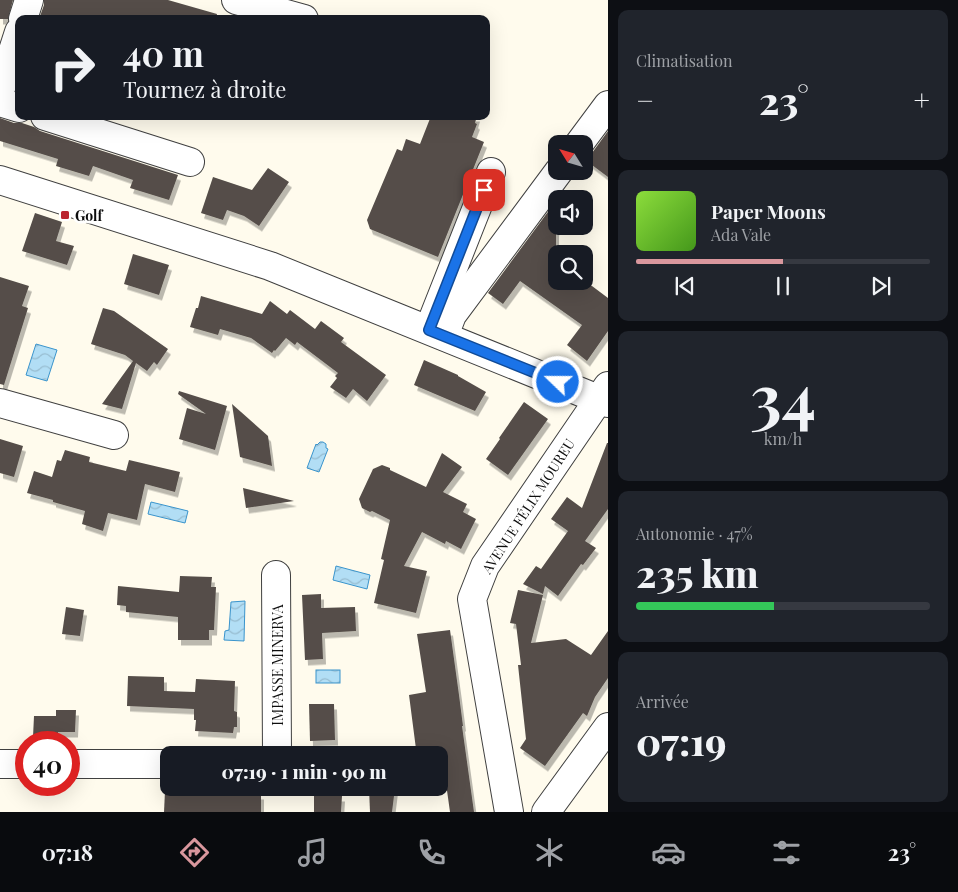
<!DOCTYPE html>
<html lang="fr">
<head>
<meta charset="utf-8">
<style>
	:root { --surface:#171b24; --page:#20242c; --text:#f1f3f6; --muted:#9ea1a6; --line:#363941; --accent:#d9979d }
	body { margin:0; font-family:"Playfair Display",serif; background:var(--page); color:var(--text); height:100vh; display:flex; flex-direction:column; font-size:19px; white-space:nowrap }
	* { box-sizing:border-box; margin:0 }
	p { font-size:16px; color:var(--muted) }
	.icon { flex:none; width:28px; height:28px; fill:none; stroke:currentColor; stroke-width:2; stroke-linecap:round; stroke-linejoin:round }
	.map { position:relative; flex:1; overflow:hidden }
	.drawer { display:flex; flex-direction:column; gap:10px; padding:10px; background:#0d0f14; width:350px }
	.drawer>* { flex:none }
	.banner { position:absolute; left:15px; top:15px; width:475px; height:105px; border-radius:10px; box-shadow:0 5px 20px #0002; background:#171b24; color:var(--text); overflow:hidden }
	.needle { width:32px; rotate:307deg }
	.fabs { position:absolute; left:548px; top:135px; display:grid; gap:10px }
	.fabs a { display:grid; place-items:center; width:45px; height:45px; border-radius:10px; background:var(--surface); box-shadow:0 5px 20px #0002; font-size:25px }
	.speed { position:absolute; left:15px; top:731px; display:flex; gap:10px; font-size:25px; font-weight:700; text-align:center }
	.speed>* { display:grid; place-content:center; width:65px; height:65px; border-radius:50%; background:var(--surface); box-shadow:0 5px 20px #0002; line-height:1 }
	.speed .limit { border:8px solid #d22; background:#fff; color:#111 }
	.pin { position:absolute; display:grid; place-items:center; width:42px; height:42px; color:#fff; margin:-21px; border-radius:10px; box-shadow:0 2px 8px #0006 }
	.me { position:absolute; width:55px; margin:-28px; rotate:292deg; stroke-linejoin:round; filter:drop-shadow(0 0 4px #0008) }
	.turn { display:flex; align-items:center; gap:18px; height:105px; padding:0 25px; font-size:22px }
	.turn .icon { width:65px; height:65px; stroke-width:2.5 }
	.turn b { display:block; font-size:35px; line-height:42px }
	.big { font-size:38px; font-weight:800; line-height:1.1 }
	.drawer .widget { flex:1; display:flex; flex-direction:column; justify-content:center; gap:8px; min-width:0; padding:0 18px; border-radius:10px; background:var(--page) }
	.drawer .dial { align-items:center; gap:0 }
	.dial b { font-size:65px; line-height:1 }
	.song { display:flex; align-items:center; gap:15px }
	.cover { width:60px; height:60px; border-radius:8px; background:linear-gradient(135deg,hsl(90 70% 55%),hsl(100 70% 35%)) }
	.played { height:5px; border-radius:2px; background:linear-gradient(90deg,var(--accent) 50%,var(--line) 50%) }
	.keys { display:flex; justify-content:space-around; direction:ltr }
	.heat { display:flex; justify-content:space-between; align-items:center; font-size:28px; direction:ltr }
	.charge { height:8px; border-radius:4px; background:linear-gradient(90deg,#34c759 47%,var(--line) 0) }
	.trip { position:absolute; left:160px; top:746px; width:288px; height:50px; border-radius:10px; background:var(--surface); box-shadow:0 5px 20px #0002; font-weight:800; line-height:50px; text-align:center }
	.menu { display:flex; height:80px; justify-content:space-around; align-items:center; background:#090b0e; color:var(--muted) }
	.menu .icon { width:35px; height:35px }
	.menu .active { color:var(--accent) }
	.menu b { font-size:22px; color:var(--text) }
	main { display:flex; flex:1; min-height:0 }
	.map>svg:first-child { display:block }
	.water { fill:url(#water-waves); stroke:#3a94cc }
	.building { fill:#554e49; filter:url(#shadow) }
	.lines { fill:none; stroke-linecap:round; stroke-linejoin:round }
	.minor-casing { stroke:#404040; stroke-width:30 }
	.minor { stroke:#fff; stroke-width:28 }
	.route-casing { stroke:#114b97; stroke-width:12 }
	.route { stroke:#1a73e8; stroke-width:9 }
	.poi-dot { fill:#bb2630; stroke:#fff; stroke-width:2 }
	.labels { text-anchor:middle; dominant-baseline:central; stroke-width:5; stroke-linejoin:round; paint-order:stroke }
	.poi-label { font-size:14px; font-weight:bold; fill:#0d0d0d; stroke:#fff; text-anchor:start }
	.street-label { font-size:14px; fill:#0d0d0d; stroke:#fff }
</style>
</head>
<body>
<main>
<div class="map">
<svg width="608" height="812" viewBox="0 0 608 812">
	<defs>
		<pattern id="water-waves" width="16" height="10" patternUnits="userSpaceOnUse" patternTransform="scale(1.25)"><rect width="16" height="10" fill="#b2def5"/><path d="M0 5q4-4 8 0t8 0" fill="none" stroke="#98bdd1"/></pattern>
		<filter id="shadow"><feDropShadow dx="3" dy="5.5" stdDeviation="0" flood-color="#0004"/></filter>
	</defs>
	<rect width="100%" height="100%" fill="#fffbed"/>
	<g class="water">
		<polygon points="36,344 57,350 47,381 26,375"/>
		<polygon points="320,442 323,442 326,444 326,448 328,449 319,472 307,468 316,444 317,445"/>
		<polygon points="151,502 188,511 185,523 148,514"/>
		<polygon points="336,566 370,575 367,589 333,580"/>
		<polygon points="245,601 244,641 224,640 225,631 229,630 231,602"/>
		<rect x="316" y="670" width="24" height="13"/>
	</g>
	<g class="building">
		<polygon points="0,0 13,0 8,19 0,19"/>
		<polygon points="44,0 168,0 217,14 216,19 39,19 44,5"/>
		<polygon points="431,116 477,116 475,123 477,124 472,137 484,142 438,257 370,229 367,220 397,149 402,151 406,139 420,144"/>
		<polygon points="0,118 14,123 22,123 34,127 40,131 178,175 169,200 130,188 133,180 93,166 89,176 56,166 58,159 0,141"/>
		<polygon points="608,131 608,177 584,159 592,153"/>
		<polygon points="268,168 289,182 259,226 244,216 227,210 223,220 201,213 213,177 252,190"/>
		<polygon points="556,201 556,226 559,226 556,230 556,281 584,280 608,298 608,331 587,361 567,345 582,325 520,281 503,304 488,293"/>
		<polygon points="35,213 62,222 56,241 74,246 67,265 22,251"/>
		<polygon points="133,254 169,265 159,295 124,284"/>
		<polygon points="0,277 29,286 22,306 28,308 4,385 0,384"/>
		<polygon points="201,296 262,314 270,301 287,314 290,310 315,329 321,321 344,338 341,342 386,375 367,401 353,389 346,398 330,387 337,378 335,376 338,373 297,342 295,345 286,338 275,351 274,350 272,353 251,338 220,329 218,335 190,327 196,308 198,308"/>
		<polygon points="103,308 114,311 168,349 157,365 154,362 147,371 136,363 122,409 102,404 133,361 125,355 91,344"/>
		<polygon points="424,360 458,375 458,376 486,392 475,411 414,385"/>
		<polygon points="179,391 227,406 215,450 179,439 187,408 206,414 178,394"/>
		<polygon points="524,402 548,419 508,475 486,459 500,439 499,438"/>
		<polygon points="232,404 268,436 272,466 240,457"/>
		<polygon points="0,439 23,446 14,477 0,473"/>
		<polygon points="607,443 608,443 608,509 585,541 596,548 583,565 581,564 558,596 545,586 543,594 523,584 536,566 541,569 568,531 551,519 567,497 582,508"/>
		<polygon points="65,450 90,457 89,462 126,471 129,460 180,472 175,492 145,484 137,520 108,513 103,531 82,524 85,511 53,502 53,500 27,493 34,471 52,477 57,460 61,461"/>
		<polygon points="442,453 462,467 443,492 467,504 463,512 476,519 461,549 446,541 445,544 422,532 404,566 427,571 416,613 374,603 384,560 381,559 390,520 372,511 370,512 362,508 359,499 373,469 382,465 390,468 390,470 426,487"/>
		<polygon points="243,488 294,501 246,508"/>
		<polygon points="180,576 212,577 211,587 216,587 214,630 209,630 209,640 178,640 178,617 126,612 126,606 117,605 118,586 179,592"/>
		<polygon points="518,590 543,595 531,643 566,639 591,655 608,631 608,678 595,697 587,716 583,713 545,766 520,748 526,739 518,665 521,665 516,624 510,623"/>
		<polygon points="321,594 321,608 355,607 356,631 322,633 323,659 305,660 302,595"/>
		<polygon points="66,607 84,610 80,636 62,634"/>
		<polygon points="450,630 459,695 463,726 462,726 474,812 450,812 443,762 439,763 439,755 424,755 423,748 416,749 409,695 426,692 417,634"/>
		<polygon points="128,676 164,677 164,691 195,692 196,679 235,681 234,711 237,712 237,727 234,727 233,733 195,731 196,720 194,720 194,709 127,706"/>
		<polygon points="309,704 334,704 335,740 310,741"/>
		<polygon points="56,710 76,710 75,732 58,732 58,738 33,737 34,716 56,716"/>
		<polygon points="369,788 395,788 392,812 370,812"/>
		<polygon points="165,791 261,794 261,812 164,812"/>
		<polygon points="314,795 342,796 341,812 314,812"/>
	</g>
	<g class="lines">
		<defs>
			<g id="minor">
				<polyline points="236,0 304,19"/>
				<polyline points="23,19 29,0"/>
				<polyline points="0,91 19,32"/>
				<polyline points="0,102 19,108"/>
				<polyline points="45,116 190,162"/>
				<polyline points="579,144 608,105"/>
				<polyline points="0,180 270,266 608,403"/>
				<polyline points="429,329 491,172"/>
				<polyline points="444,336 452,315 559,171"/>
				<polyline points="0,403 114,435"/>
				<polyline points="276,575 277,755"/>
				<polyline points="0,764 26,764"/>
				<polyline points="69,764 169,764"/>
				<polyline points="509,812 472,599 485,566 608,386"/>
				<polyline points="546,812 608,727"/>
			</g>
		</defs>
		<use href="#minor" class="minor-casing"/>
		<use href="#minor" class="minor"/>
	</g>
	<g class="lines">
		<defs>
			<polyline id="route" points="484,190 429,330 558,382"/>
		</defs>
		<use href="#route" class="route-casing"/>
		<use href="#route" class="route"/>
	</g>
	<rect class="poi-dot" x="60" y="210" width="10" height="10" rx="2.5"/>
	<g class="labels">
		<g class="poi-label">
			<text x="75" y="215">Golf</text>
		</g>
		<g class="street-label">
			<text transform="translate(528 506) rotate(-57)">AVENUE FÉLIX MOUREU</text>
			<text transform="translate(277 665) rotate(-90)">IMPASSE MINERVA</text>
		</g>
	</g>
</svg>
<div class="fabs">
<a><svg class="needle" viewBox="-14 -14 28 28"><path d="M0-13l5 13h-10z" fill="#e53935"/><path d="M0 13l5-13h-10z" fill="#9ea1a6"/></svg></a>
<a><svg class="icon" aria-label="sound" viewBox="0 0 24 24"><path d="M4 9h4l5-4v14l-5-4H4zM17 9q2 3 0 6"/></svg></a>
<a><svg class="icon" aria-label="search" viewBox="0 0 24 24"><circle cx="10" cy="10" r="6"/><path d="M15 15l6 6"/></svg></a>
</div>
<div class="speed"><div class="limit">40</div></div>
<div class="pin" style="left:484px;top:190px;background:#d93025"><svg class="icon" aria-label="arrive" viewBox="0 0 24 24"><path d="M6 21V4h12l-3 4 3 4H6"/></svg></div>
<svg class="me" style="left:558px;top:382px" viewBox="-20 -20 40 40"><circle r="17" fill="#1a73e8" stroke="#fff" stroke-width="3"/><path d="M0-11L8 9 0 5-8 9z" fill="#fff"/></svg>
<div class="trip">07:19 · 1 min · 90 m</div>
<div class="banner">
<div class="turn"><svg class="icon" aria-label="right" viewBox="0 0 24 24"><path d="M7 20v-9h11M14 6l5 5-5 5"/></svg><div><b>40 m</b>Tournez à droite</div></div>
</div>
</div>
<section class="drawer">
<div class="widget"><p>Climatisation</p>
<div class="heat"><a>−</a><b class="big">23°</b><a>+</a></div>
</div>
<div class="widget">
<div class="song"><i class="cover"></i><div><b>Paper Moons</b><p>Ada Vale</p></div></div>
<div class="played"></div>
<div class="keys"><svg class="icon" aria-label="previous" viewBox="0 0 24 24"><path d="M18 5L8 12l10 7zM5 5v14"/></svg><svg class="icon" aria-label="pause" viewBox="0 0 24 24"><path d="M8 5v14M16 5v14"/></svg><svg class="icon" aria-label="next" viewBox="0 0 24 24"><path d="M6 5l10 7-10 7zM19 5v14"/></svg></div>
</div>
<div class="widget dial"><b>34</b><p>km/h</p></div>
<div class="widget"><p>Autonomie · 47%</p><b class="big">235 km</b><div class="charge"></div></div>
<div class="widget"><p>Arrivée</p><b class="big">07:19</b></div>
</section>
</main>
<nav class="menu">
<b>07:18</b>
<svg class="icon active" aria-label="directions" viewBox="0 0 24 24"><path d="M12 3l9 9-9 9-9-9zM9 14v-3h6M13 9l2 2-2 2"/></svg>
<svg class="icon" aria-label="music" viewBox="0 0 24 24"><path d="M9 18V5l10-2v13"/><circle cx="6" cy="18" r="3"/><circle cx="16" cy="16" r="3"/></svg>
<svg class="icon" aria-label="phone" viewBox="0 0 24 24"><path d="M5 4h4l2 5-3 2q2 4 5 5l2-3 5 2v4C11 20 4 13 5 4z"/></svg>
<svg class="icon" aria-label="climate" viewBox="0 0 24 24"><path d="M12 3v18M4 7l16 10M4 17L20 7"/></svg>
<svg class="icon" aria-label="car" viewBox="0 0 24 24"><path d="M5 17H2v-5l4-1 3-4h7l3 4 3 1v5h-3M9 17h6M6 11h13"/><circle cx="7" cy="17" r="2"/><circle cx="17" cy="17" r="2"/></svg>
<svg class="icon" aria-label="filters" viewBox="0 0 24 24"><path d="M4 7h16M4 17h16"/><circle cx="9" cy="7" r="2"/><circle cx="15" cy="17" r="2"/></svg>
<b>23°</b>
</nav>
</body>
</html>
